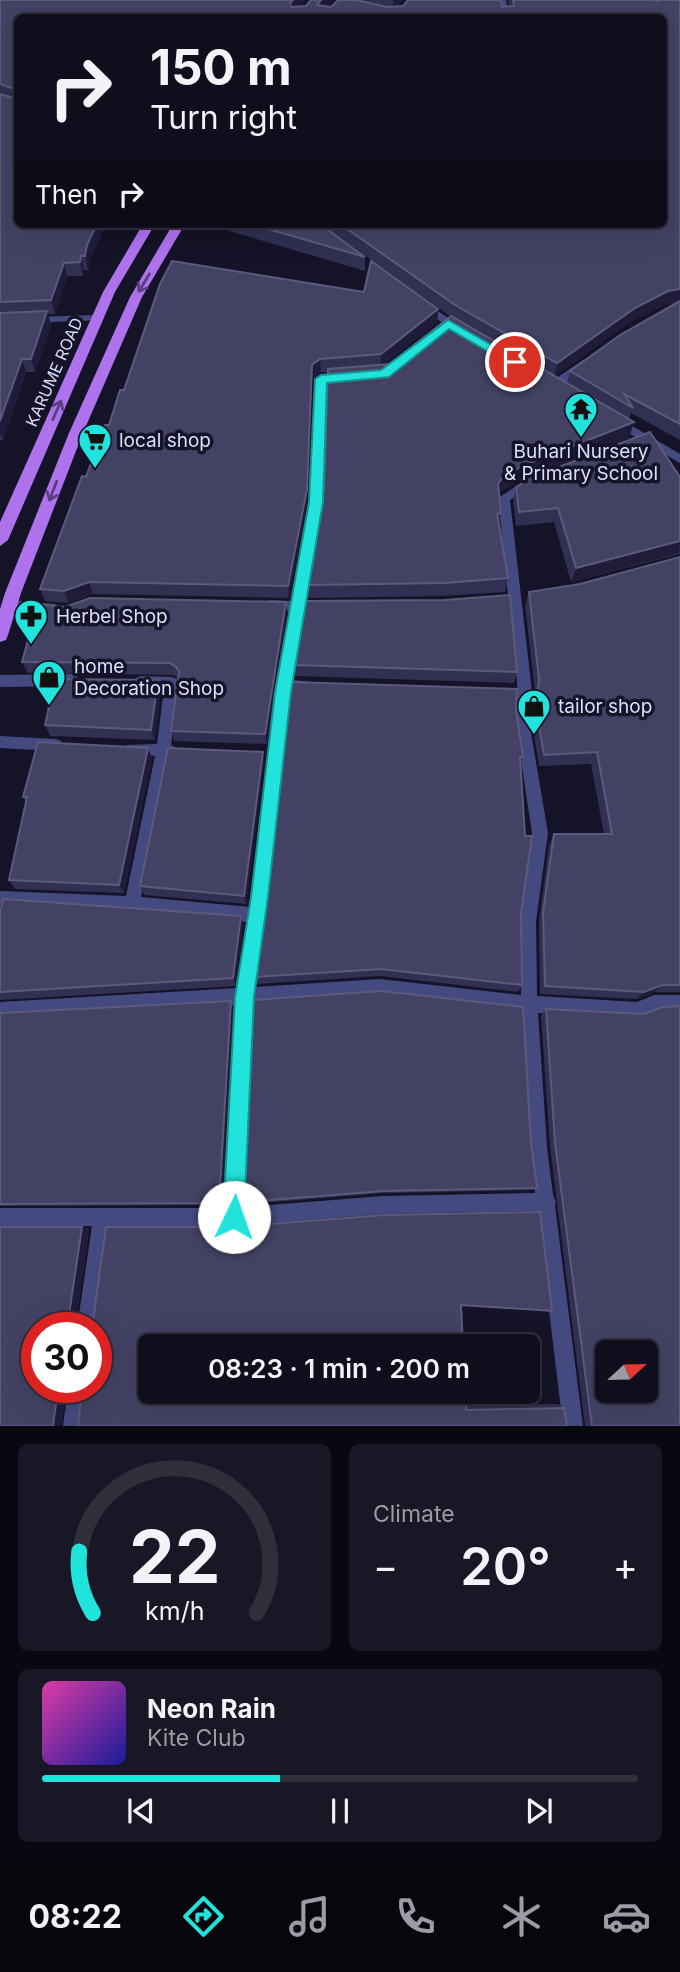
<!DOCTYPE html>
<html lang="en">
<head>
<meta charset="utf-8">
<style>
	:root { --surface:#0f0e1d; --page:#181726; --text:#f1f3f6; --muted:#9b9ca4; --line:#2f2e3b; --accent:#21e3dc }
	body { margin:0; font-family:Inter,sans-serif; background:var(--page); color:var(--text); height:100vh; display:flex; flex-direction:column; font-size:26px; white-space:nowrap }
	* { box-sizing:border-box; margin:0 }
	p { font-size:23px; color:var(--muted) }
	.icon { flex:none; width:38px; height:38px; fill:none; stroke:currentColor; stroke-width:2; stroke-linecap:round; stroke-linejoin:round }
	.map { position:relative; height:1426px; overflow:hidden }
	.sheet { display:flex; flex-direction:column; gap:18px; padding:18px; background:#080810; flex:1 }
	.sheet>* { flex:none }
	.hud { position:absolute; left:14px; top:14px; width:653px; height:214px; border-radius:10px; box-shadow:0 7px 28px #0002,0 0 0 2px var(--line); background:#0f0e1d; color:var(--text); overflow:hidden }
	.needle { width:46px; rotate:68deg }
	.fabs { position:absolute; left:595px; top:1340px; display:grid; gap:14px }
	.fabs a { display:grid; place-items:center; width:63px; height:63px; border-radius:10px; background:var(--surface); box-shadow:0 7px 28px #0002,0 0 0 2px var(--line); font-size:35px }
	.speed { position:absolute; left:21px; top:1312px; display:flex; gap:14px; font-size:35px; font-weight:700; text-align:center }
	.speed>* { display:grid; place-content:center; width:91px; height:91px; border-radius:50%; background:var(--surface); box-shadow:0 7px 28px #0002,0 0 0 2px var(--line); line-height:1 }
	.speed .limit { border:10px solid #d22; background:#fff; color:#111 }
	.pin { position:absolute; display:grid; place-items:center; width:60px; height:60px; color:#fff; margin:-30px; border:4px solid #fff; border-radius:50%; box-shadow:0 2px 7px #0007 }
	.me { position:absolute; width:77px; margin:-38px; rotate:3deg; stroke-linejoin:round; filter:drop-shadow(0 0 5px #0008) }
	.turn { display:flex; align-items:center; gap:24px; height:147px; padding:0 21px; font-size:32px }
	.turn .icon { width:91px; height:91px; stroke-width:2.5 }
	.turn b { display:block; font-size:49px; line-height:60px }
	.then { display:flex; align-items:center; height:66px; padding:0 21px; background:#0003; gap:14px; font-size:26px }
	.big { font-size:52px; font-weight:600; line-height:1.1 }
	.sheet .widget { flex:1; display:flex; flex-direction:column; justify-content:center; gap:10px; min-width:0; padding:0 24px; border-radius:10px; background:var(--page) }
	.sheet .dial { align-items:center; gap:0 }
	.dial svg { height:182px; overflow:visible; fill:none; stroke:var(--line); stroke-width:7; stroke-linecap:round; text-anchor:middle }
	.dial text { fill:var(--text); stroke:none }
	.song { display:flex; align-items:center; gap:21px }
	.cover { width:84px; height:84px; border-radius:10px; background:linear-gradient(135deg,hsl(320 70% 55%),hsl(240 70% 35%)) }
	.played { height:7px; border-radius:4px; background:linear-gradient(90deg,var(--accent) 40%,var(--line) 40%) }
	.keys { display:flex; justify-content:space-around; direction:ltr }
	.heat { display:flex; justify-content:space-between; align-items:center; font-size:38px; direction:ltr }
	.sheet .tiles { flex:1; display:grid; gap:18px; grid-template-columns:1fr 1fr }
	.widget:last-child { grid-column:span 2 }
	.trip { position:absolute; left:138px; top:1334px; width:402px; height:70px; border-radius:10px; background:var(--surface); box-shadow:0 7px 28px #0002,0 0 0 2px var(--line); font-weight:600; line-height:70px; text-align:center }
	.tab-bar { display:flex; height:112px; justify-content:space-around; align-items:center; background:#06060c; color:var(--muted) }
	.tab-bar .icon { width:49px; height:49px }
	.tab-bar .selected { color:var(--accent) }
	.tab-bar b { font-size:32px; color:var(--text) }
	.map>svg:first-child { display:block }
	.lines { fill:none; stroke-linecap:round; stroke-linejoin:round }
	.street { fill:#444a80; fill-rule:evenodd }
	.primary { fill:#ae72ed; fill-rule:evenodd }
	.wall { fill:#312f52; fill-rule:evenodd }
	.shaded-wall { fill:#1e1c39 }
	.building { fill:#434264; stroke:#5c5a7c; stroke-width:2; fill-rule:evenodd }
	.oneway { stroke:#593e80 }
	.route { fill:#21e3dc; stroke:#15948f; stroke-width:2 }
	.labels { text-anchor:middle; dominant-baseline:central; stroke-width:7; stroke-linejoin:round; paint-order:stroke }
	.far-street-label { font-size:16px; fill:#dddefb; stroke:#141327 }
	.poi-label { font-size:19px; fill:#dddefb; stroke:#141327; text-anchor:start }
</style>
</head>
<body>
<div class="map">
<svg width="680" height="1426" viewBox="0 0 680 1426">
	<rect width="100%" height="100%" fill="#141327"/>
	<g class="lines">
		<g class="street">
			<polygon points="498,0 506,0 510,18 502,18"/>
			<polygon points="422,301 464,328 464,332 456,332 418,306 417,304"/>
			<polygon points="98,315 102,316 102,320 0,324 0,318"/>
			<polygon points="583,360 587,361 587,367 560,387 552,387 552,381"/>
			<path d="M 346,372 L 352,376 L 350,379 L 326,382 L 322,502 L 304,601 L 311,602 L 313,606 L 311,610 L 303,611 L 292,680 L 312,682 L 314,686 L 312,690 L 290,691 L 268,897 L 255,987 L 380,979 L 521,995 L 520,921 L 532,833 L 515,721 L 518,692 L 498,498 L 526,480 L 534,480 L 536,483 L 534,486 L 510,500 L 532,692 L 529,721 L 548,833 L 536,921 L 537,996 L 637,1002 L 654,995 L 680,995 L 680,1011 L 654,1011 L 637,1018 L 538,1013 L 547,1147 L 553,1195 L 556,1202 L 555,1206 L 583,1426 L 563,1426 L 537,1211 L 383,1214 L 234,1226 L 110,1226 L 96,1329 L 77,1328 L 92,1226 L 0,1226 L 0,1208 L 225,1208 L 236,1005 L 0,1018 L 0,1002 L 238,988 L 248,922 L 132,912 L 0,905 L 0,891 L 126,896 L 155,756 L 127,753 L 125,749 L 127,745 L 157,744 L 164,689 L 136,686 L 134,682 L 136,678 L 141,676 L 172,677 L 177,679 L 179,683 L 171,745 L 175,747 L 177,751 L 175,755 L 169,757 L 141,897 L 251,907 L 276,692 L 290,611 L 270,610 L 263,605 L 270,600 L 291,601 L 310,502 L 315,379 L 321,375 ZM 380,995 L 521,1011 L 529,1147 L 535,1193 L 383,1196 L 244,1207 L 253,1004 Z"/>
			<polygon points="617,417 680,454 680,463 613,424 611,421"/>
			<polygon points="9,600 55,604 62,609 55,614 9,610 2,605"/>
			<polygon points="72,674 77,676 79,680 77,684 72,686 0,687 0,675"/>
			<polygon points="0,736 56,739 61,741 63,745 61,749 56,751 0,748"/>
			<polygon points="68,1388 88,1388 83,1426 63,1426"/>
		</g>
		<g class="primary">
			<polygon points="143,224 155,224 115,292 8,540 0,546 0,522 103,292"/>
			<polygon points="173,224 185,224 142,297 83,433 21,593 8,635 6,640 0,642 0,609 5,593 69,433 130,297"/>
		</g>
	</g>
	<g class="wall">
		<path d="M 0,0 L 299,6 L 306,6 L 311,0 L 333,0 L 327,7 L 331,7 L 338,0 L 403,0 L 397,7 L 502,7 L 509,6 L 508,0 L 680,0 L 680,440 L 631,413 L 629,419 L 634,422 L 629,438 L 519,481 L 499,492 L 501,513 L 499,524 L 508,578 L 505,592 L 443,596 L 307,598 L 307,585 L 324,488 L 328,372 L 321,372 L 312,379 L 307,502 L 289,598 L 93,594 L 69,603 L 45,601 L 40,589 L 86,477 L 124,390 L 438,309 L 437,323 L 384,364 L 390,364 L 450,316 L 321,224 L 663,224 L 663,18 L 18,18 L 18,224 L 106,224 L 90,259 L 88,270 L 84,270 L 83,276 L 67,276 L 55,314 L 48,314 L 51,325 L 35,372 L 26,372 L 3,440 L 0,440 ZM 679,302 L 570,371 L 567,383 L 555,376 L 630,322 L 664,305 Z"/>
		<polygon points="206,224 320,224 365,257 365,271"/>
		<polygon points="680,477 680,554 571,582 554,522 516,526 513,501 516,487"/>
		<polygon points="680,557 680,992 654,992 637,999 540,994 539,921 549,845 554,834 604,834 591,764 539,766 532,721 535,692 525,605 529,592 580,584"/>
		<polygon points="286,602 287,614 267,744 174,741 171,731 178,677 173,675 28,673 22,662"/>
		<polygon points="294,665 517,672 514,683 295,676"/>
		<polygon points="161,692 155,740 50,736 45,725"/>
		<polygon points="516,710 523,757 521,764 522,985 518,992 380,976 257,984 255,977"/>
		<polygon points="152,758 124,893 15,889 9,880 26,802 23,797"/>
		<polygon points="264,763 246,904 144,895 140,886"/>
		<polygon points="0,908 243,924 236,986 0,1000"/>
		<polygon points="233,1008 223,1205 0,1206 0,1013"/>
		<polygon points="546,1009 644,1014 680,1426 585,1426 550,1147 541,1016"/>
		<polygon points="531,1144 537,1188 532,1190 383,1193 247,1204 244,1202"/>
		<polygon points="540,1212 552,1311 461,1305 463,1346 150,1346 150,1391 466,1391 466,1406 558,1404 564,1408 567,1426 78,1426 82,1389 66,1389 61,1426 0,1426 0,1227 82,1227 89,1229 75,1328 37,1328 37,1388 96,1388 96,1328 92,1328 106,1227 231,1227 384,1215"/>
	</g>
	<g class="shaded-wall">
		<polygon points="293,0 305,0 291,16 290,3"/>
		<polygon points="321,0 333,0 318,18 317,5"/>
		<polygon points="393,0 403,0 393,11"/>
		<polygon points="97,224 106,224 90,259 88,270 85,256 87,245"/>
		<polygon points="81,256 84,270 83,276 80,262"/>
		<polygon points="64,263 67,276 55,314 51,300"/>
		<polygon points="680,289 680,301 664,305 630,322 554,377 557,363 635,308 668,291"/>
		<polygon points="438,309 437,323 380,367 381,354"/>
		<polygon points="47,311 51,325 35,372 31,359"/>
		<polygon points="22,359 26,372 3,440 0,432 0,421"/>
		<polygon points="320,359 321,372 312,379 307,502 289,598 288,586 312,365"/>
		<polygon points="634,422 629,438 519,481 499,493 498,484 502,478 522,466"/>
		<polygon points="680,541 679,553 571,582 576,568"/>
		<polygon points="89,582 93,594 69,603 64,591"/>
		<polygon points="286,602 287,614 267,744 265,734"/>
		<polygon points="158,680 161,692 155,740 151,730"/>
		<polygon points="148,748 152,758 124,893 119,885"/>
		<polygon points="263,752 264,763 246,904 244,896"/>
		<polygon points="241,916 243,924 236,986 233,978"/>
		<polygon points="662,985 654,992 637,999 644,992"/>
		<polygon points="231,1001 233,1008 223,1205 219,1203"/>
		<polygon points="82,1227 89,1229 75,1328 67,1328"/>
		<polygon points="66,1388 61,1426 53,1426 58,1389"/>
	</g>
	<g class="building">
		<polygon points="0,0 293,0 290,3 291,7 306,6 311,0 321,0 317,5 331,7 338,0 356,0 387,7 403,6 408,0 501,0 502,7 514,6 513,0 654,0 657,1 662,0 680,0 680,289 668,291 635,308 557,363 455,305 340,224 663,224 663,18 18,18 18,224 97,224 87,245 85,256 81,256 80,262 64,263 51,300 0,302 0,94 14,98 17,90 0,84"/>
		<polygon points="251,224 320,224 365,257"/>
		<polygon points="172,261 364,292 371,261 438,309 381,354 320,359 312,365 307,489 288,586 89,582 64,591 40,589 82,476 86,477 105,425 109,425 120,390 124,390 160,284"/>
		<polygon points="680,301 680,424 624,394 633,408 570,371 620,335"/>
		<polygon points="47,311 31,359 22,359 0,421 0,313"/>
		<polygon points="451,316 634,422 522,466 502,478 498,484 501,513 497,514 508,578 445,583 307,585 324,488 328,369 390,364"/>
		<polygon points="650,432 680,477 680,541 576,568 558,508 519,512 516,487 533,477"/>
		<polygon points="680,557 680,985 662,985 644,992 545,986 543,912 554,834 612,834 597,752 544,755 536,709 539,679 529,592 580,584"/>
		<polygon points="510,595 517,672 294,665 305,601 445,600"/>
		<polygon points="90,598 286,602 265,734 171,731 179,672 176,667 170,663 22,662 38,604 65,607"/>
		<polygon points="55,679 158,680 151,730 45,725"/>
		<polygon points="291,682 517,689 516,710 523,757 520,757 525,836 532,836 521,913 522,985 381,969 255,977"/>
		<polygon points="38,742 148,748 119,885 9,880 27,797 23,797"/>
		<polygon points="168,748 263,752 244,896 140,886"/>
		<polygon points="3,899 241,916 233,978 0,992 0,908 1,908"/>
		<polygon points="381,991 523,1007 531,1144 537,1188 384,1191 244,1202 254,1000"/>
		<polygon points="231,1001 219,1203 0,1204 0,1013"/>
		<path d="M 680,1006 L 680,1426 L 592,1426 L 555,1143 L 546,1009 L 644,1014 L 663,1007 ZM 607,1353 L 646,1353 L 646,1391 L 607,1391 Z"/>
		<polygon points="540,1212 552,1311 461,1305 463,1346 150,1346 150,1391 466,1391 466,1410 564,1408 567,1426 78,1426 82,1389 58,1389 53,1426 0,1426 0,1227 82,1227 67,1328 37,1328 37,1388 96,1388 96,1328 92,1328 106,1227 231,1227 384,1215"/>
	</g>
	<defs><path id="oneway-shaft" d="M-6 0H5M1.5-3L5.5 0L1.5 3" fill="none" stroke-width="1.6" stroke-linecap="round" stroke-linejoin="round" transform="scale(1.75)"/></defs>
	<g class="oneway">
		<use href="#oneway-shaft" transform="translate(144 283) rotate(121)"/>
		<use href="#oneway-shaft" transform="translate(57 410) rotate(-66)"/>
		<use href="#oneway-shaft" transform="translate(53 491) rotate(111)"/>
	</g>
	<polygon class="route" points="448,320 521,362 515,366 511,365 449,329 389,377 327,383 323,502 291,692 268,897 254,997 244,1217 241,1224 234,1227 226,1224 223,1217 235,997 251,897 275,692 309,502 315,379 321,375 381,370"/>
	<defs>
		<symbol id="temple-pin" viewBox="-11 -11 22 30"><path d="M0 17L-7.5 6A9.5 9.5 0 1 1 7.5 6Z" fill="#21e3dc" stroke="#141327"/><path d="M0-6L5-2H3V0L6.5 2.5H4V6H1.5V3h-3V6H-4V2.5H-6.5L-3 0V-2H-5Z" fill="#111"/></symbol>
		<symbol id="supermarket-pin" viewBox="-11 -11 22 30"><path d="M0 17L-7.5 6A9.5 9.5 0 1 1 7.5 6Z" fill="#21e3dc" stroke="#141327"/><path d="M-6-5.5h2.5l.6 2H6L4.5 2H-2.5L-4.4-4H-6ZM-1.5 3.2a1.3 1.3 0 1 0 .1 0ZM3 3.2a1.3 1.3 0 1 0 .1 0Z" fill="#111"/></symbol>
		<symbol id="pharmacy-pin" viewBox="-11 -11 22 30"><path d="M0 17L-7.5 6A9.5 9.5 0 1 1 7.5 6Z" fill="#21e3dc" stroke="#141327"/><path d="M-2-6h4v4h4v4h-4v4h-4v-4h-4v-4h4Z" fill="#111"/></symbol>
		<symbol id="shop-pin" viewBox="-11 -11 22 30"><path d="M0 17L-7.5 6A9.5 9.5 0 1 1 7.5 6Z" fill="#21e3dc" stroke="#141327"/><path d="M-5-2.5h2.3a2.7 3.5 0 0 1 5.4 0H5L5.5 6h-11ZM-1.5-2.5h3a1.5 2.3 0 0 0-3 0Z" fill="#111"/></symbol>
	</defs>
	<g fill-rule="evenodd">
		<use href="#temple-pin" x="562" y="390" width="38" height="52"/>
		<use href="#supermarket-pin" x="76" y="421" width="38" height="52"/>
		<use href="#pharmacy-pin" x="12" y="597" width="38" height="52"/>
		<use href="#shop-pin" x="30" y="658" width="38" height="52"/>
		<use href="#shop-pin" x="515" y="687" width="38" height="52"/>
	</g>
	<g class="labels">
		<g class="far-street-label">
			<text transform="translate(54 372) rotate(-66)">KARUME ROAD</text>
		</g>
		<g class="poi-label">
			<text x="119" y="440">local shop</text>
			<text x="581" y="451" text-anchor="middle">Buhari Nursery<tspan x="581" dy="22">&amp; Primary School</tspan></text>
			<text x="56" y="616">Herbel Shop</text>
			<text x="74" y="666">home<tspan x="74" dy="22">Decoration Shop</tspan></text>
			<text x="558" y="706">tailor shop</text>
		</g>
	</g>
</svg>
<div class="fabs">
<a><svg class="needle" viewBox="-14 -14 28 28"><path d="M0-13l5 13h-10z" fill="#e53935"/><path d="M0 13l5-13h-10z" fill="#9b9ca4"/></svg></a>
</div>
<div class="speed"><div class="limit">30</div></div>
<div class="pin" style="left:515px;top:362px;background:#d93025"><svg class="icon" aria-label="arrive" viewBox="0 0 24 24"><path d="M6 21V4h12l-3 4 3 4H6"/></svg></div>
<svg class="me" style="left:234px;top:1217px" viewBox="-20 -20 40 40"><circle r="19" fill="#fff"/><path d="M0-13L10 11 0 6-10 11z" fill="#21e3dc"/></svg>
<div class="trip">08:23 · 1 min · 200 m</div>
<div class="hud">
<div class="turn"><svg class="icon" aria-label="right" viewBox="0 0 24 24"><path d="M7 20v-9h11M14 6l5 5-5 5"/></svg><div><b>150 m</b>Turn right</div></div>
<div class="then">Then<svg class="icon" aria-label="right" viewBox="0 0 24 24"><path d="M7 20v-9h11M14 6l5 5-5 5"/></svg></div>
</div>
</div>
<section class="sheet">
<div class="tiles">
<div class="widget dial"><svg viewBox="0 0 100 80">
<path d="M14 69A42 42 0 1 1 86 69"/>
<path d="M14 69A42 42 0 0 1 8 42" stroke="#21e3dc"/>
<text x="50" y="56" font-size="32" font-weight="700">22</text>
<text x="50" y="72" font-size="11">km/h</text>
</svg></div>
<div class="widget"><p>Climate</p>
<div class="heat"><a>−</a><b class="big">20°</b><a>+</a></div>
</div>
<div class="widget">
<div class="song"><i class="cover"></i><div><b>Neon Rain</b><p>Kite Club</p></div></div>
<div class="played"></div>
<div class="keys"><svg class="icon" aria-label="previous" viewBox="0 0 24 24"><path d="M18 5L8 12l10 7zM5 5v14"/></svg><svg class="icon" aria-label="pause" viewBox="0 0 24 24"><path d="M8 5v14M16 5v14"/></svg><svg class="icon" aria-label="next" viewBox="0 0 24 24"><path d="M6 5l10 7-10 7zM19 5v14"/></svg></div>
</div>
</div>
</section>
<nav class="tab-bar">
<b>08:22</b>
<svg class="icon selected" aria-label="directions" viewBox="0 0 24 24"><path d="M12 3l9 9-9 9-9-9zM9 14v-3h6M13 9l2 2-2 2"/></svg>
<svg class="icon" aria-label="music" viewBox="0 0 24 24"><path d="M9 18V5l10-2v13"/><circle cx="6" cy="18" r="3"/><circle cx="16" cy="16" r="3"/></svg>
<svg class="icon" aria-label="phone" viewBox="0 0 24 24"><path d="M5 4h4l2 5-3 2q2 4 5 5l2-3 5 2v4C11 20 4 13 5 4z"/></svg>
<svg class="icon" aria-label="climate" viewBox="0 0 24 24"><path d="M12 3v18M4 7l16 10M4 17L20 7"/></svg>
<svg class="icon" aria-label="car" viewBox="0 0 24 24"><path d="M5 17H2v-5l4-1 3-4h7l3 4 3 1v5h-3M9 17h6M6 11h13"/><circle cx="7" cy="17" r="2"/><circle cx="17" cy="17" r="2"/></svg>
</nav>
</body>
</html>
